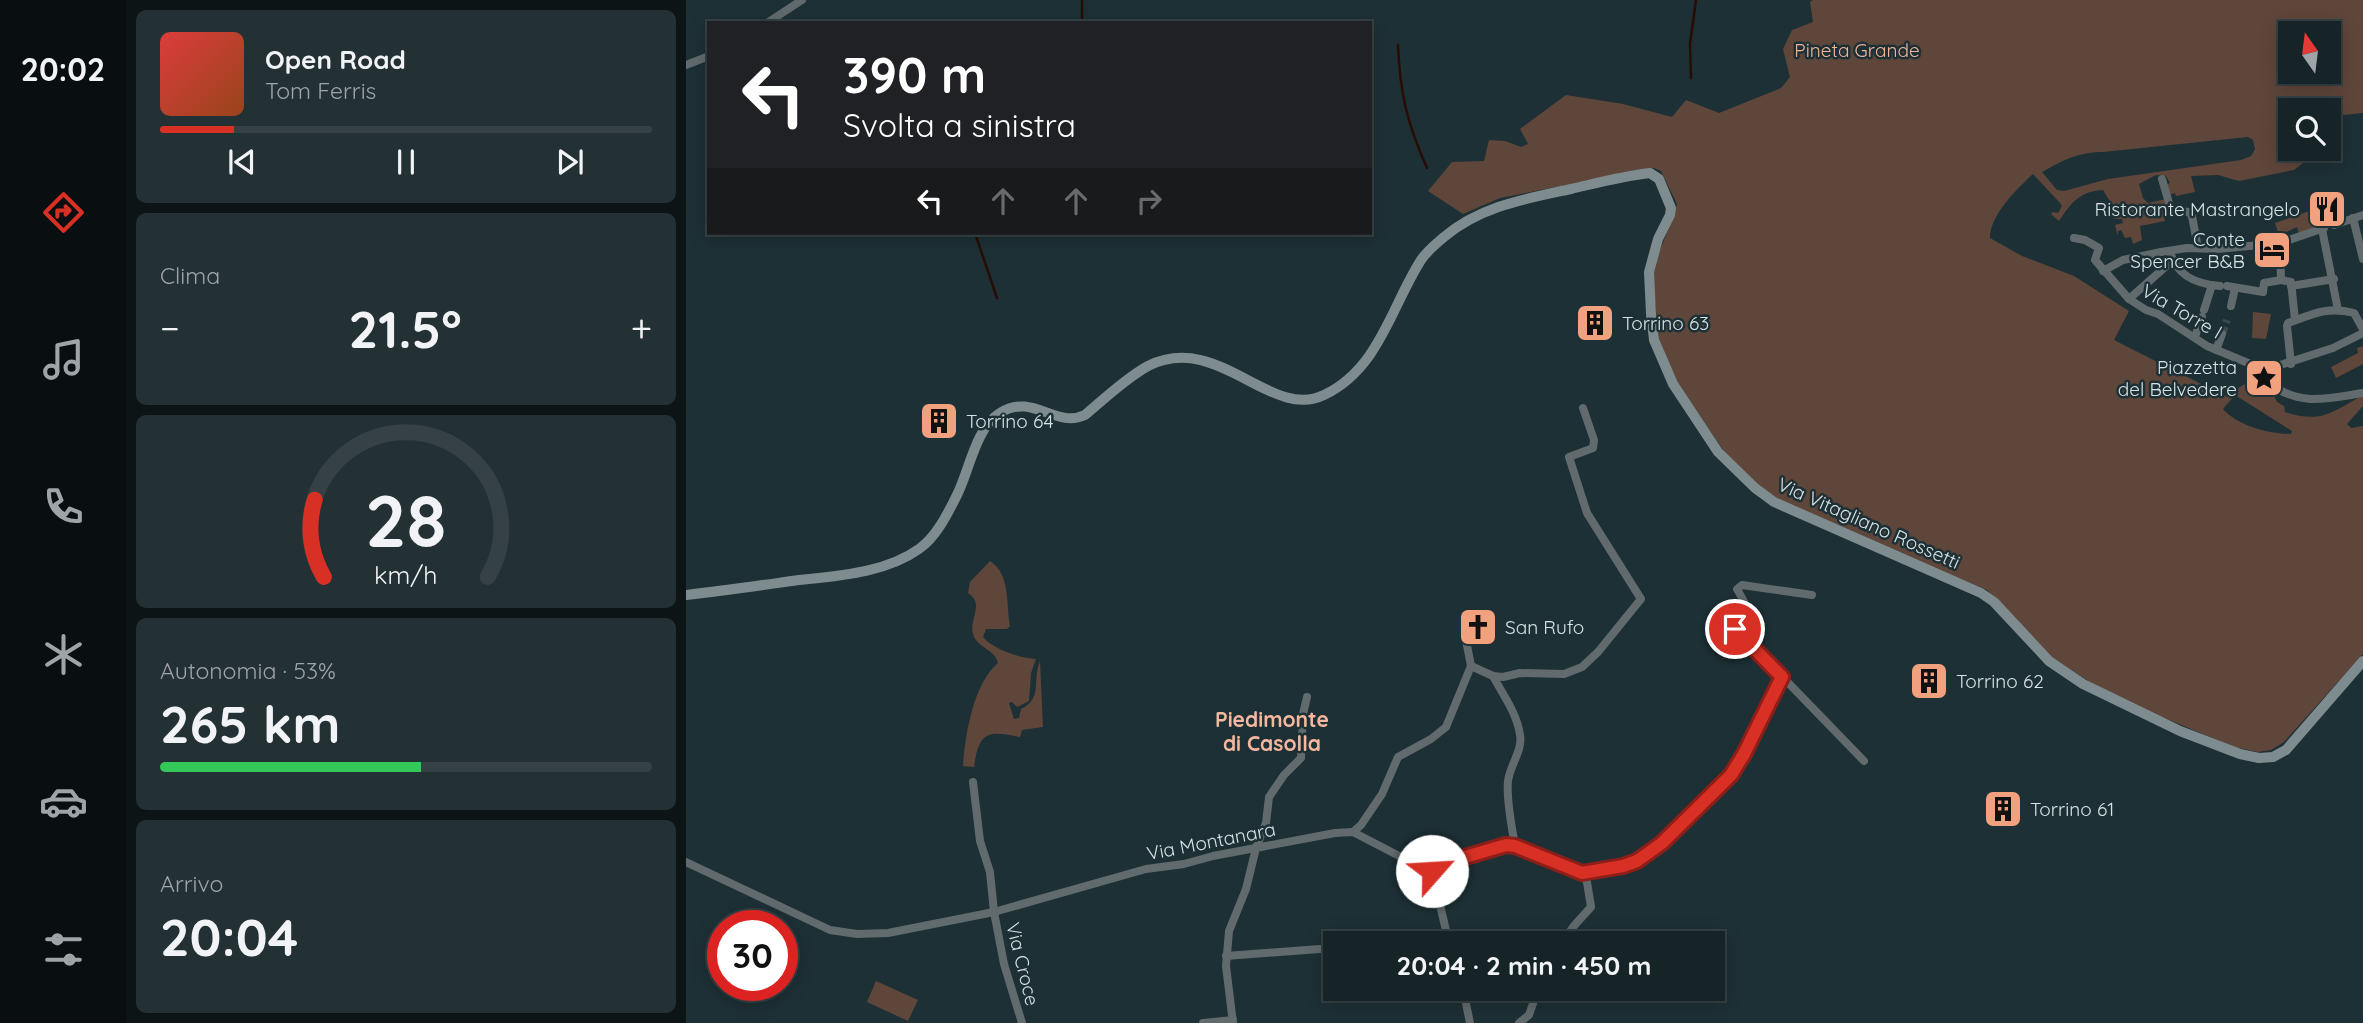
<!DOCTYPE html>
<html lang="it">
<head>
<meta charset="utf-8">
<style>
	:root { --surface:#162428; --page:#233034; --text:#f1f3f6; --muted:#9ea4a8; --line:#354145; --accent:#d93025 }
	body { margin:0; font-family:Quicksand,sans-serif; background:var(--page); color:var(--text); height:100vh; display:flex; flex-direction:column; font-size:26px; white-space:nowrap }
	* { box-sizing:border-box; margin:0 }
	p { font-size:23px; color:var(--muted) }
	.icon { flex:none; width:38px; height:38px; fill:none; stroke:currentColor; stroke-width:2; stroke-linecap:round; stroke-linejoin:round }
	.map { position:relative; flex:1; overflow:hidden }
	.sheet { display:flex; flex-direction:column; gap:10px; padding:10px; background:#0c1416; width:560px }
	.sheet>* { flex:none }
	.top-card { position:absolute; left:21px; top:21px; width:665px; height:214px; border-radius:0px; box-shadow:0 4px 18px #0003,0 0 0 2px var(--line); background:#202124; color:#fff; overflow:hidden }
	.needle { width:46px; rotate:346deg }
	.buttons { position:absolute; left:1592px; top:21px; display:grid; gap:14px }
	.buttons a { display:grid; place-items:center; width:63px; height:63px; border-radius:0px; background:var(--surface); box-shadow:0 4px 18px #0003,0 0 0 2px var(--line); font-size:35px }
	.speed { position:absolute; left:21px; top:910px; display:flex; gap:14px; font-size:35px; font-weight:700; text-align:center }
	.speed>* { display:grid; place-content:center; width:91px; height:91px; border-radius:50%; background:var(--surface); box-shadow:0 4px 18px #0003,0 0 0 2px var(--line); line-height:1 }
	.speed .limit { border:10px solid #d22; background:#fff; color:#111 }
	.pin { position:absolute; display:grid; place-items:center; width:60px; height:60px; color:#fff; margin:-30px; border:4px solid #fff; border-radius:50%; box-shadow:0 2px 7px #0007 }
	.me { position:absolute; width:77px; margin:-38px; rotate:64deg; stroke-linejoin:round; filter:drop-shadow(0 0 5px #0008) }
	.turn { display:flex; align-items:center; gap:24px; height:147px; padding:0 21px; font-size:32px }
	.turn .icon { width:91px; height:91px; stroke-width:2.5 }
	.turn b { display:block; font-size:49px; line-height:60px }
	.lanes { display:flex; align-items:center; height:66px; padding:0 21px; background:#0003; justify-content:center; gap:35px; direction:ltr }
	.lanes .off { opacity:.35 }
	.big { font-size:52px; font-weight:700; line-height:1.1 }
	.sheet .card { flex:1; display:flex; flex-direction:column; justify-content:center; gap:10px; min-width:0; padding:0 24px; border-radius:10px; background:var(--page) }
	.sheet .dial { align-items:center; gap:0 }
	.dial svg { height:182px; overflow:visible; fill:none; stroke:var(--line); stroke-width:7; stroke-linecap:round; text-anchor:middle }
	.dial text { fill:var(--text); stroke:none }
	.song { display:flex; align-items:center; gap:21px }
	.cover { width:84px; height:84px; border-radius:10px; background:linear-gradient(135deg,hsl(0 70% 55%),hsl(20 70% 35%)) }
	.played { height:7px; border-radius:4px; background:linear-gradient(90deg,var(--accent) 15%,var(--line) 15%) }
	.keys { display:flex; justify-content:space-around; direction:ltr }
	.heat { display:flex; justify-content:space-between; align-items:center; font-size:38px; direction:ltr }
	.charge { height:10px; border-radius:5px; background:linear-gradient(90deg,#34c759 53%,var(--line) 0) }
	.trip { position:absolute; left:637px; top:931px; width:402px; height:70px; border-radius:0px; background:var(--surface); box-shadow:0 4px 18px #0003,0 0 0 2px var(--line); font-weight:700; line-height:70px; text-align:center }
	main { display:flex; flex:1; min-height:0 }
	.tab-bar { display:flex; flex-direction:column; width:126px; justify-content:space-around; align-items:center; background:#090e10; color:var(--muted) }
	.tab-bar .icon { width:49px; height:49px }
	.tab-bar .current { color:var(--accent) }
	.tab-bar b { font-size:32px; color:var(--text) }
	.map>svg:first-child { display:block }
	.green { fill:#5f463b; fill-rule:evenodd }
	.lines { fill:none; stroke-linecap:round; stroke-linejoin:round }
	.stream { stroke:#270d03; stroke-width:2.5 }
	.street-tunnel { stroke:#394b4f; stroke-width:8; stroke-dasharray:8 4; stroke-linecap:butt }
	.street { stroke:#616a6c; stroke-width:8 }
	.secondary { stroke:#7e8c90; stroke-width:10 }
	.route-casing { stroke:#8d1f18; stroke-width:18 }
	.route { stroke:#d93025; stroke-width:12 }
	.labels { text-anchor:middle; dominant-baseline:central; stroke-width:5; stroke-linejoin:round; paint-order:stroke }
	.park-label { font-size:19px; fill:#f1b69c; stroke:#1d3035 }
	.poi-label { font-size:19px; fill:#d6e2e5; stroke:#1d3035; text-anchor:start }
	.street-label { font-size:19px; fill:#d6e2e5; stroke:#1d3035 }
	.neighbourhood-label { font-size:21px; font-weight:bold; fill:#f5b89e; stroke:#1d3035 }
</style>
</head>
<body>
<main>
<nav class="tab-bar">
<b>20:02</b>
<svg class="icon current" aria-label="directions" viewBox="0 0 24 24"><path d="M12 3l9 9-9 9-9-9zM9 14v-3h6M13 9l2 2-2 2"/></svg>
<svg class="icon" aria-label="music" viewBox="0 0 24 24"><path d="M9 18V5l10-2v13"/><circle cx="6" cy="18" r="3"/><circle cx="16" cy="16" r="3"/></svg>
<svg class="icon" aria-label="phone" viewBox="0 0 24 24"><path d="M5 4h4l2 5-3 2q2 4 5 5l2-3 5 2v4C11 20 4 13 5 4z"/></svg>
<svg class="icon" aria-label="climate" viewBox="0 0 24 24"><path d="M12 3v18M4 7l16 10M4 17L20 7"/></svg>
<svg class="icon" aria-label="car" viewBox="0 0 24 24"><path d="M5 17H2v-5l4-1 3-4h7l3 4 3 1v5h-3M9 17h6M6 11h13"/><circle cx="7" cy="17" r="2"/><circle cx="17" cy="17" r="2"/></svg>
<svg class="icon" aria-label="filters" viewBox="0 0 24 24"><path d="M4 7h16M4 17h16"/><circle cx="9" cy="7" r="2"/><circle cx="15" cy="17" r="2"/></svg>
</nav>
<section class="sheet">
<div class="card">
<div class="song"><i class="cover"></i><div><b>Open Road</b><p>Tom Ferris</p></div></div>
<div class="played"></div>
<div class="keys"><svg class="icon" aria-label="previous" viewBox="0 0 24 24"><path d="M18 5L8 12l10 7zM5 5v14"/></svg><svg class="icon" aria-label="pause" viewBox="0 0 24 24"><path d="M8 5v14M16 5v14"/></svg><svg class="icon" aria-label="next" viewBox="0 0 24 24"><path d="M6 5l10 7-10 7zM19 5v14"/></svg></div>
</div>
<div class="card"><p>Clima</p>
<div class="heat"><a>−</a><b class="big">21.5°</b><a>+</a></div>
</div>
<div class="card dial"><svg viewBox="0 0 100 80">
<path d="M14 69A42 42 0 1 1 86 69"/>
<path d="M14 69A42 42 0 0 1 10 35" stroke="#d93025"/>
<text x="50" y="56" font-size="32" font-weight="700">28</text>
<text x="50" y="72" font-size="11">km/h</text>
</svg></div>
<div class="card"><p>Autonomia · 53%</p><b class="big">265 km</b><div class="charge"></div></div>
<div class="card"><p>Arrivo</p><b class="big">20:04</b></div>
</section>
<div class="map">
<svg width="1677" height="1023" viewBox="0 0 1677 1023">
	<rect width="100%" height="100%" fill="#1d3035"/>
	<g class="green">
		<path d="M 1127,0 L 1677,0 L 1677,113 L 1648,116 L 1643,120 L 1643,110 L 1605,110 L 1605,149 L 1627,149 L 1621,151 L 1617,163 L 1608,170 L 1553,181 L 1532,175 L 1505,176 L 1509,192 L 1490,196 L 1489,193 L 1483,195 L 1480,185 L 1484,183 L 1480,176 L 1470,175 L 1453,184 L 1457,198 L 1462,203 L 1480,199 L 1482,209 L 1476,211 L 1479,221 L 1454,226 L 1456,240 L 1447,244 L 1445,237 L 1439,238 L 1435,230 L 1432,231 L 1432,236 L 1429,225 L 1437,223 L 1436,219 L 1428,219 L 1423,200 L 1417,190 C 1394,191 1385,203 1373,221 L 1365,214 L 1367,212 L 1372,213 L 1376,206 L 1374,203 L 1347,174 C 1330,190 1304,215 1304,238 L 1336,256 L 1388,276 L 1443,311 L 1428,340 L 1539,396 L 1559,384 L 1565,376 L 1573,380 L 1574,388 L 1591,392 L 1589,398 L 1591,402 L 1598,406 L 1599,412 C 1634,424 1647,412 1677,395 L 1677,406 L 1661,424 L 1665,428 L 1677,426 L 1677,654 L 1598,742 L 1585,750 L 1572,752 L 1548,747 L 1457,709 L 1410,686 L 1364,656 L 1301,590 L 1120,514 L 1097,503 L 1074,488 L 1040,454 L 989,380 L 973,342 L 967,278 L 972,254 L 987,219 L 991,204 L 975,171 L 968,168 L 814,198 L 777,214 L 742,191 L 766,162 L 798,161 L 803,140 L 819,141 L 835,147 L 842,144 L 834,129 L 880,95 L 937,104 L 986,117 L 1000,100 L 1033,113 L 1095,88 L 1104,77 L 1097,49 L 1106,30 L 1127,22 L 1124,2 ZM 1605,33 L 1643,33 L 1643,72 L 1605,72 ZM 1562,137 L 1567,140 L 1569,149 L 1565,156 L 1555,160 L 1422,179 L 1378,191 L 1371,190 L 1356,172 C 1375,161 1395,151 1417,152 ZM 1549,395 L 1606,431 L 1605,434 C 1583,434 1552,426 1537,409 Z"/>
		<polygon points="1632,208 1634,220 1628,222 1628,231 1613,234 1611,227 1593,235 1589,223"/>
		<polygon points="1567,312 1585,314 1580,339 1566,338"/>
		<polygon points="1677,346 1677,364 1650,378 1645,367 1672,353 1671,348"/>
		<path d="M 304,561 C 325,574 320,606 324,626 L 321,629 L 300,629 L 297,637 C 308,650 334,658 350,659 L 345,673 L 343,701 L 331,707 L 326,702 L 323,703 L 328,719 L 333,718 L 335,709 C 357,699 346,680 354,661 L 357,727 L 336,730 L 334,737 C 301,730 293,732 288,767 L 277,766 C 279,736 287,684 312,663 C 309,649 291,648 287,634 C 283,618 299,604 282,593 L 284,582 Z"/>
		<polygon points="190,981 232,1000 222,1021 181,1002"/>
	</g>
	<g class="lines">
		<g class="stream">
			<polyline points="396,0 396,23"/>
			<path d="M 712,45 C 714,94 721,123 741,168"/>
			<polyline points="1005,78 1004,44 1010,0"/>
			<polyline points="289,233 311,298"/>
		</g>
		<polyline class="street-tunnel" points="1536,334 1541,320"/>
		<g class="street">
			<polyline points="81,23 116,0"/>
			<polyline points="0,65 23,56"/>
			<polyline points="1476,179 1485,210 1503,212 1506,216 1512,248"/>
			<polyline points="1667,218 1677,259"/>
			<polyline points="1648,225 1677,215"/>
			<polyline points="1636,229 1652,310"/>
			<polyline points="1388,238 1399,240 1413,248 1409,260 1443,299 1460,310 1472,314 1521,346 1579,370 1647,348 1677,333"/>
			<polyline points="1594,243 1595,280 1605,282 1609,320"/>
			<path d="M 1484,251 C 1490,276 1510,284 1534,286"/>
			<polyline points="1417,271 1437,260 1475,252 1501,248 1532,249 1594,243 1638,228"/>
			<polyline points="1541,286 1577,292 1578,283 1595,280"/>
			<polyline points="1605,286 1648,279"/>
			<polyline points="1443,299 1486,261"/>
			<polyline points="1545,306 1549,288"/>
			<polyline points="1518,310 1526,285"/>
			<polyline points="1509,337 1516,317"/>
			<polyline points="1530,350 1536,334"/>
			<path d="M 1605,364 L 1601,326 L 1602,323 C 1627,314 1641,306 1668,313 L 1677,329"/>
			<path d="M 1579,370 L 1581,382 C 1614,407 1639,399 1677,393"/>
			<path d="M 1126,595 L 1056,585 L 1051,589 C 1067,617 1059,602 1050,629 L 1178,761"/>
			<polyline points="779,635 785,666"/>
			<polyline points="785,666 807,676 817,677 834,673 878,674 896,667 912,652 955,599 901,513 883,457 907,448 908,440 897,408"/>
			<path d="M 807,676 C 817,695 831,713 834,735 C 837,750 824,765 822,781 C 820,799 826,828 829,846"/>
			<polyline points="287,782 294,841 304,872 308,912 318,964 336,1023"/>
			<polyline points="667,832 675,825 696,794 712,757 745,739 760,727 785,666"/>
			<polyline points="0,862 144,930 171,934 202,933 308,912 460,869 498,864 527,856 649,833 667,832 717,858 745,867"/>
			<polyline points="745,867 820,845 829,846 896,873 901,882 905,907 887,927 876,943"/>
			<polyline points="745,867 763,943"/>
			<polyline points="896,873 937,866 951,861 977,843 1007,814 1045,775 1058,754 1096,677"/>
			<polyline points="540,956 634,949"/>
			<polyline points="777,989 784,1023"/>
			<polyline points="517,1023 547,1020"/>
			<polyline points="547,1023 540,966 543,931 560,889 570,848 580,823 583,797 598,775 615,758 617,714 621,697"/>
			<polyline points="833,1023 843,1015 852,989"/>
		</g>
		<path class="secondary" d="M 0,595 C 35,591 70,586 106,581 C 148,576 198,574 233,549 C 250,537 261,515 270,497 C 283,473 289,428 314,413 C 347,392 369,429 399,415 C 418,399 440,378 462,366 C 532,331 584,421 638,395 C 693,369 705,307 735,260 C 741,251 750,244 758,237 C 795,206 839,199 885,189 C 911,183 937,176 964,173 L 973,179 L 985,208 L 984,215 L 972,239 L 963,272 L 965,314 L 968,340 L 987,384 L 1032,452 L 1069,488 L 1088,502 L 1295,593 L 1308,602 L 1363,661 L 1397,684 L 1494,731 L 1554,754 L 1573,758 L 1587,757 L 1600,750 L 1677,661"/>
	</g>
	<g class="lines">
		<defs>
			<polyline id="route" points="746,871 745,867 820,845 829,846 896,873 937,866 951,861 976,843 1045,775 1058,754 1096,677 1049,629"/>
		</defs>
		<use href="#route" class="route-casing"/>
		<use href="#route" class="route"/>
	</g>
	<defs>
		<symbol id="restaurant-square" viewBox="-11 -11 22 22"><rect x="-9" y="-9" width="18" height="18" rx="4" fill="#f2a17e" stroke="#1d3035"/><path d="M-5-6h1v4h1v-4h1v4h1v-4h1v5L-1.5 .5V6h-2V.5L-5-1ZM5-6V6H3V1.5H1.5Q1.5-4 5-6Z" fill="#111"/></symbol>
		<symbol id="hotel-square" viewBox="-11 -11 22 22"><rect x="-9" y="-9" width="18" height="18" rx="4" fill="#f2a17e" stroke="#1d3035"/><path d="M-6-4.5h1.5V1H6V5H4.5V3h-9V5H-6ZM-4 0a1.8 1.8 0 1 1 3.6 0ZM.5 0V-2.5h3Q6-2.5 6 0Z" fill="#111"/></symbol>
		<symbol id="building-square" viewBox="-11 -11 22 22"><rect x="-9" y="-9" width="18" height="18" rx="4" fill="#f2a17e" stroke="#1d3035"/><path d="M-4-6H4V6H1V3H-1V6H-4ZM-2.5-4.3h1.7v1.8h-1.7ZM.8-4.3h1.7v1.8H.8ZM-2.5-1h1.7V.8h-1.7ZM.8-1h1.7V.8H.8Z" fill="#111"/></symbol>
		<symbol id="sight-square" viewBox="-11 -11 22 22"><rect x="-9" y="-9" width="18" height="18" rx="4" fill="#f2a17e" stroke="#1d3035"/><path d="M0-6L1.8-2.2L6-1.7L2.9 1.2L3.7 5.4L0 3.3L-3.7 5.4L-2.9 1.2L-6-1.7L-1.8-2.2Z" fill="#111"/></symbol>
		<symbol id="church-square" viewBox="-11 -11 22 22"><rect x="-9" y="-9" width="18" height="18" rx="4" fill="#f2a17e" stroke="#1d3035"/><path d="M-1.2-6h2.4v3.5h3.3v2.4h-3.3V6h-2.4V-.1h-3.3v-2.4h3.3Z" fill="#111"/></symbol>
	</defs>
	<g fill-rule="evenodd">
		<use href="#restaurant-square" x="1619" y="187" width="44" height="44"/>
		<use href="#hotel-square" x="1564" y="228" width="44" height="44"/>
		<use href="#building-square" x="887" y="301" width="44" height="44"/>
		<use href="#sight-square" x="1556" y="356" width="44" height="44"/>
		<use href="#building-square" x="231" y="399" width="44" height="44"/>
		<use href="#church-square" x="770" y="605" width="44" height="44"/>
		<use href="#building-square" x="1221" y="659" width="44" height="44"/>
		<use href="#building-square" x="1295" y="787" width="44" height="44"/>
	</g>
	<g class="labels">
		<g class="park-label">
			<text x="1171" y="50">Pineta Grande</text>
		</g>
		<g class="poi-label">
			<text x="1614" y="209" text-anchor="end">Ristorante Mastrangelo</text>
			<text x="1559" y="239" text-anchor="end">Conte<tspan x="1559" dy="22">Spencer B&amp;B</tspan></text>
			<text x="936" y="323">Torrino 63</text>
			<text x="1551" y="367" text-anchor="end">Piazzetta<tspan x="1551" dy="22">del Belvedere</tspan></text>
			<text x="280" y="421">Torrino 64</text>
			<text x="819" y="627">San Rufo</text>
			<text x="1270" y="681">Torrino 62</text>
			<text x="1344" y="809">Torrino 61</text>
		</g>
		<g class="street-label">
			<text transform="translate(1496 311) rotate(30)">Via Torre I</text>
			<text transform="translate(1183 523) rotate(24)">Via Vitagliano Rossetti</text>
			<text transform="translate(525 841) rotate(-11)">Via Montanara</text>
			<text transform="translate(337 964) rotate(76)">Via Croce</text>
		</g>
		<g class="neighbourhood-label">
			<text x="586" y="719">Piedimonte<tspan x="586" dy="24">di Casolla</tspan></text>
		</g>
	</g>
</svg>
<div class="buttons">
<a><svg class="needle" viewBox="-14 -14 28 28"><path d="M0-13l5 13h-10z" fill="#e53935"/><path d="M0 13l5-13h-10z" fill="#9ea4a8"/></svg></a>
<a><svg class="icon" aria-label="search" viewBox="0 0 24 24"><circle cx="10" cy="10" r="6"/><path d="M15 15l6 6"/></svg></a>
</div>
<div class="speed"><div class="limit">30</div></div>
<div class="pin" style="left:1049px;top:629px;background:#d93025"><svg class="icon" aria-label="arrive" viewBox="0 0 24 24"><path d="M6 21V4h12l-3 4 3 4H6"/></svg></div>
<svg class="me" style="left:746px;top:871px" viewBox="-20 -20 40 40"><circle r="19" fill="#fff"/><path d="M0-13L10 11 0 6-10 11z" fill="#d93025"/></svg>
<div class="trip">20:04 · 2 min · 450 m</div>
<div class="top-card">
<div class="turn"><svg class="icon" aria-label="left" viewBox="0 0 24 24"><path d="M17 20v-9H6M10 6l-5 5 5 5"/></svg><div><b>390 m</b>Svolta a sinistra</div></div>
<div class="lanes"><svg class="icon" aria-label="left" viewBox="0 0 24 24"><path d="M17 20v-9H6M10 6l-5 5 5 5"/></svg><svg class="icon off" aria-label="ahead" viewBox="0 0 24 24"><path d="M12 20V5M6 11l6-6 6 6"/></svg><svg class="icon off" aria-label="ahead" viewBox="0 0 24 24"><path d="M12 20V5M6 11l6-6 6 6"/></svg><svg class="icon off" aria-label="right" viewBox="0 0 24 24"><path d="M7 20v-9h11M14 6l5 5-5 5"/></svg></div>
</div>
</div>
</main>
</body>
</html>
